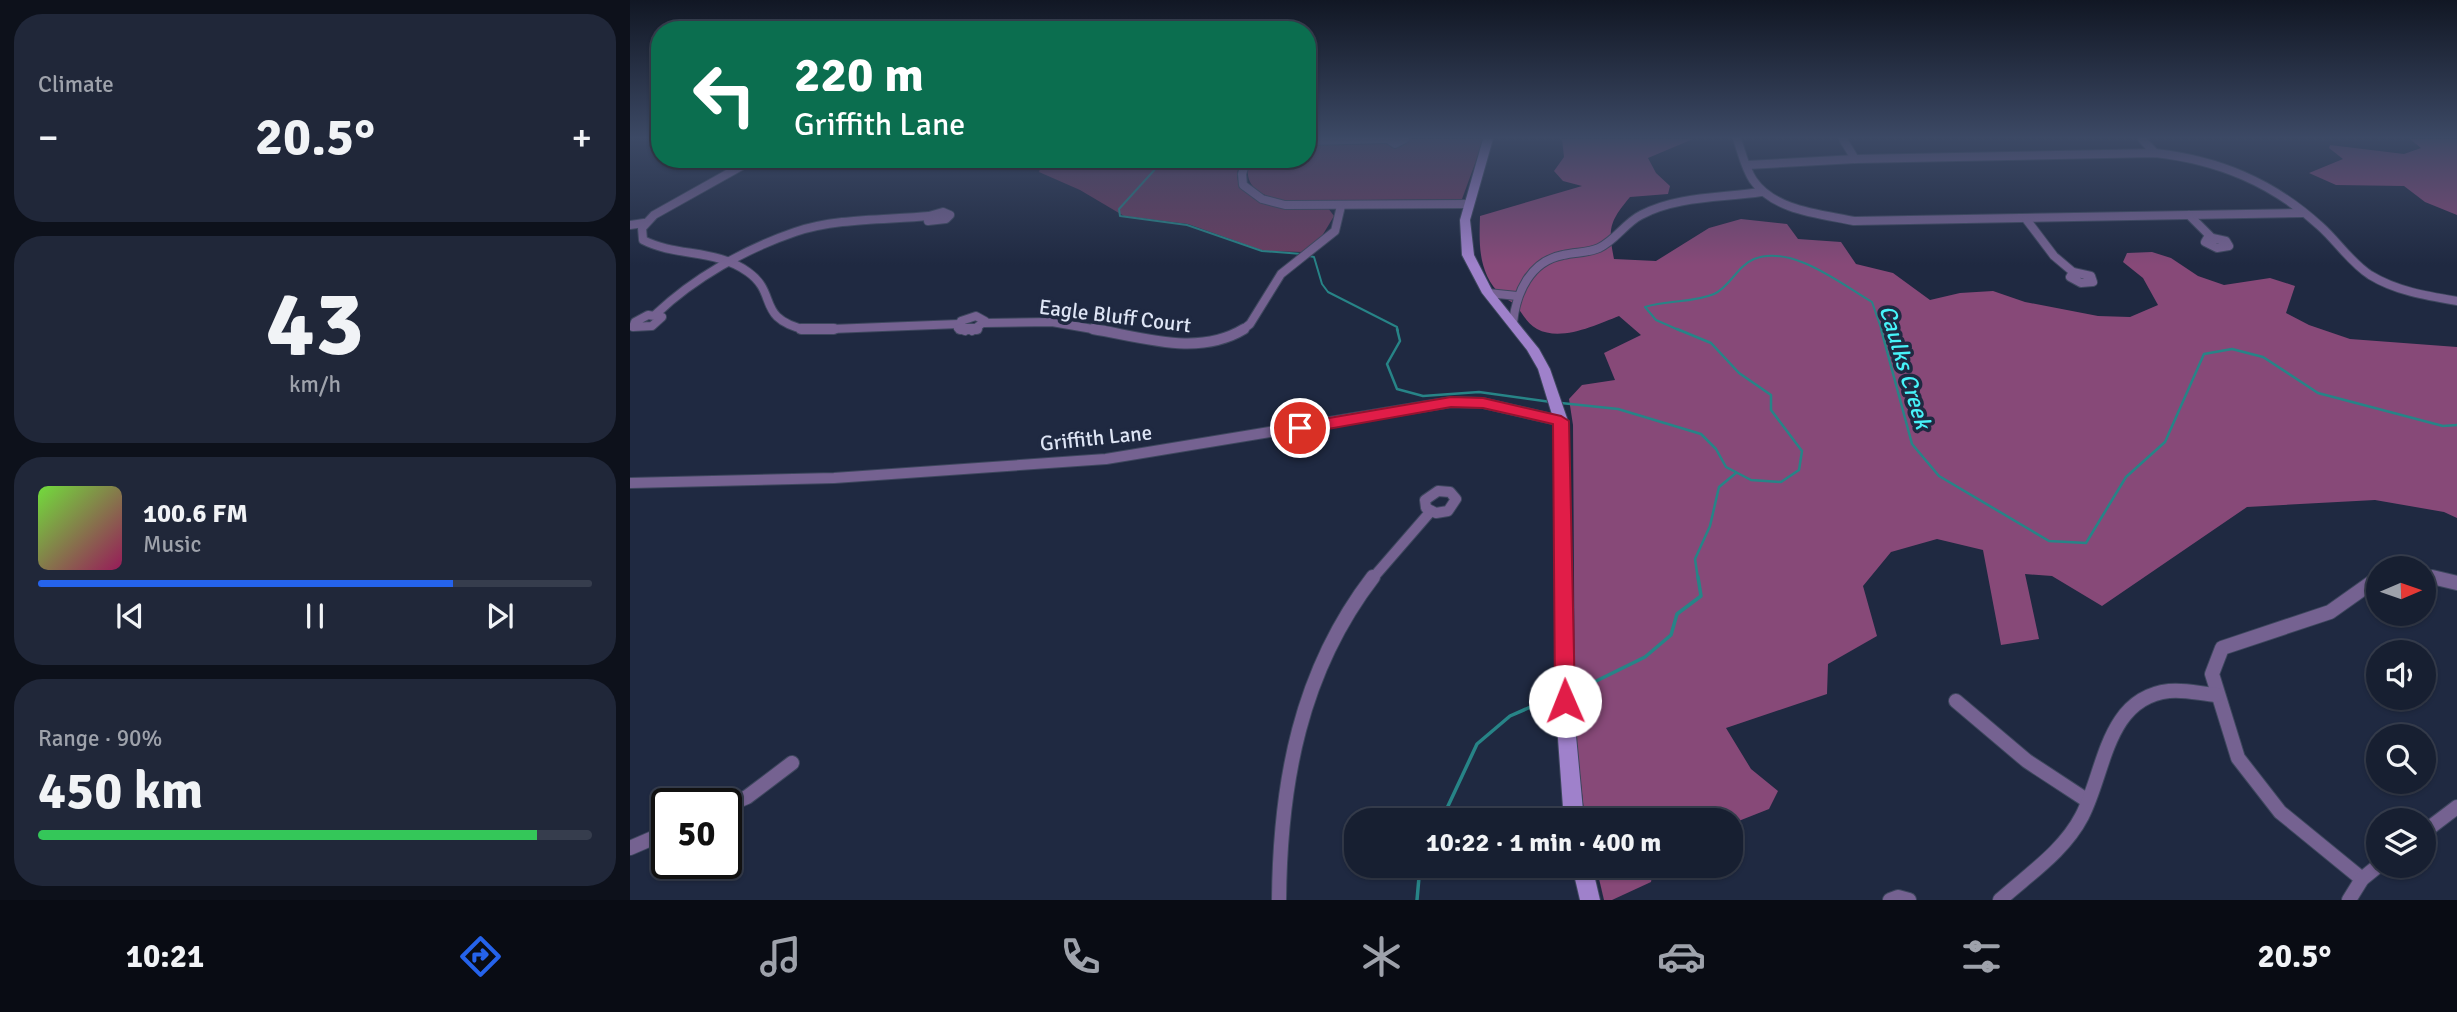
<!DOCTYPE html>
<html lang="en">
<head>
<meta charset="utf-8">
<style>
	:root { --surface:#171f31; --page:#202739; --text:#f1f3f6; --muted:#9ea2ab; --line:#363d4d; --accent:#2563eb }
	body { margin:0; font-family:Signika,sans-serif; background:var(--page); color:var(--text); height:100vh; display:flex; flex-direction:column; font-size:26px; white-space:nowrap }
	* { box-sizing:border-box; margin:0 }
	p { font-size:23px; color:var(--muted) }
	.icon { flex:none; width:38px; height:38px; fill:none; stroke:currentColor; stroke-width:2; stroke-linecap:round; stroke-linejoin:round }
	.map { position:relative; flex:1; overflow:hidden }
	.panel { display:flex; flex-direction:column; gap:14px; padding:14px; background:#0d111b; width:630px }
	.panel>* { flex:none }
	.hud { position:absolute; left:21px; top:21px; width:665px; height:147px; border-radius:28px; box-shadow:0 2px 5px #0004,0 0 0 2px var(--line); background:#0b6e4f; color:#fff; overflow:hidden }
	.needle { width:46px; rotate:88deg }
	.fabs { position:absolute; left:1736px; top:556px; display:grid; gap:14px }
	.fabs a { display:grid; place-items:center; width:70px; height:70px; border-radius:50%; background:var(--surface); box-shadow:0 2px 5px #0004,0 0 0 2px var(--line); font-size:35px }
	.speed { position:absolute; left:21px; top:788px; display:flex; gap:14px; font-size:35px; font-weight:700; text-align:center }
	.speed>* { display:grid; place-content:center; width:91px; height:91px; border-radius:50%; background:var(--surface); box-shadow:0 2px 5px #0004,0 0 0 2px var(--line); line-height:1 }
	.speed .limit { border:4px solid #111; border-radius:10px; background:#fff; color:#111 }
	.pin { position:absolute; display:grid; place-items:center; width:60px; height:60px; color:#fff; margin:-30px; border:4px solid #fff; border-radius:50%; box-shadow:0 2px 7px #0007 }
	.me { position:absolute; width:77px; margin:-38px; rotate:359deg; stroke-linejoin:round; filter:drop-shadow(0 0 5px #0008) }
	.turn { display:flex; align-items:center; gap:24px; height:147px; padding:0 28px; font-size:32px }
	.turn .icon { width:91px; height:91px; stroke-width:2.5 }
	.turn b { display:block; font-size:49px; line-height:60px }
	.big { font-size:52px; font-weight:700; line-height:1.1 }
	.panel .tile { flex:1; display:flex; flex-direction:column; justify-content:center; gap:10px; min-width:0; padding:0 24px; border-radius:28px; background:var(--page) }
	.panel .dial { align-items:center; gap:0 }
	.dial b { font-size:91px; line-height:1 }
	.song { display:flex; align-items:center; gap:21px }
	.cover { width:84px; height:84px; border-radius:10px; background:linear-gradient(135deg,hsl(100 70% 55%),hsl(330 70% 35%)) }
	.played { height:7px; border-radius:4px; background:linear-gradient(90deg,var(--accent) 75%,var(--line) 75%) }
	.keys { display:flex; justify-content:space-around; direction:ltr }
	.heat { display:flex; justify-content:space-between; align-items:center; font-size:38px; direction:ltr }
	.charge { height:10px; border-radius:5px; background:linear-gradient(90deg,#34c759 90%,var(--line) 0) }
	.trip { position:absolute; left:714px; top:808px; width:399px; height:70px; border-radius:28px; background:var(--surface); box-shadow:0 2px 5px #0004,0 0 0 2px var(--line); font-weight:700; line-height:70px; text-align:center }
	.tab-bar { display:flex; height:112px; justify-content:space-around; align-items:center; background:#090c14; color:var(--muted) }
	.tab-bar .icon { width:49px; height:49px }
	.tab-bar .active { color:var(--accent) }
	.tab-bar b { font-size:32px; color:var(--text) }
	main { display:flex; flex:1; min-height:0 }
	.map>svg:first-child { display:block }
	.green { fill:#6c3e61 }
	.forest { fill:#874978 }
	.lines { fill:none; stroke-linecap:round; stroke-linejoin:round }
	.stream-far2 { stroke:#278487; stroke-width:2 }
	.stream-far1 { stroke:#278487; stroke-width:2.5 }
	.stream { stroke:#278487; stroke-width:3.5 }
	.street-far2-casing { stroke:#3e475e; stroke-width:10 }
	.street-far1-casing { stroke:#3e475e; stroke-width:12 }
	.street-casing { stroke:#3e475e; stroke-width:16 }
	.secondary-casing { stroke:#3e475e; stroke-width:2 }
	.street-far2 { stroke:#756291; stroke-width:8 }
	.street-far1 { stroke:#756291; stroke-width:10 }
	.street { stroke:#756291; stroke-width:14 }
	.secondary { fill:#9f81cb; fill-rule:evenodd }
	.route { fill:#e11d48; stroke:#92132f; stroke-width:2 }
	.labels { text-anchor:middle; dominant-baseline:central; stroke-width:7; stroke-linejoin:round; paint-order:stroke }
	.street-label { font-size:21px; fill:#dee5f5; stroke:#1f2941 }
	.water-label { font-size:23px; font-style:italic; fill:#47f3f9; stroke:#1f2941 }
</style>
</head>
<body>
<main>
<section class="panel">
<div class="tile"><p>Climate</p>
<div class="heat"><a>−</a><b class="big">20.5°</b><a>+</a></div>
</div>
<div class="tile dial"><b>43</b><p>km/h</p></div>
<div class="tile">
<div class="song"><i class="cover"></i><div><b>100.6 FM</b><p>Music</p></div></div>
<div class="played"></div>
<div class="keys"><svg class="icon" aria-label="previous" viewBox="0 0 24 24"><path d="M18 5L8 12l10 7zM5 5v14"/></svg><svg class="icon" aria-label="pause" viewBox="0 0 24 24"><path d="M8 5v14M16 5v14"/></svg><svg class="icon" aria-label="next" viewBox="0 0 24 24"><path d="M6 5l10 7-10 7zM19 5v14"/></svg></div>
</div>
<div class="tile"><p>Range · 90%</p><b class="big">450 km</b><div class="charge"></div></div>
</section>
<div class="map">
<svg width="1827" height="900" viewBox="0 0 1827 900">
	<rect width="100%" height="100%" fill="#1f2941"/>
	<g class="green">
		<path d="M 779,139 L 854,139 L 832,199 L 652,201 C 630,195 610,185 621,159 L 677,159 L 677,142 L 752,143 L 763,146 Z"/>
		<path d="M 413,159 L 613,159 C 611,164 607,170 607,175 C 607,204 678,206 698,208 L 704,216 L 692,236 L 673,252 L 634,251 L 558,224 L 494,216 L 450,190 L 409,172 Z"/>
	</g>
	<g class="forest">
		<path d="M 932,139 L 1063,139 L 1018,158 L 1026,173 L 1040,186 L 1038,194 L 1000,197 C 979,222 978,229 984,259 L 1026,261 L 1079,228 L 1111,219 L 1157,224 L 1168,239 L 1211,242 L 1226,264 L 1263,273 L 1300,300 L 1330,293 L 1363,291 L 1395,302 L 1468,316 L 1500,317 L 1528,305 L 1513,278 L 1493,262 L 1497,253 L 1522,252 L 1541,258 L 1568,276 L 1594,285 L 1640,278 L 1665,286 L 1656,313 L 1679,325 L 1720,339 L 1827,347 L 1827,518 L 1814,512 L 1745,500 L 1617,507 L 1472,606 L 1422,576 L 1395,574 L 1409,639 L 1371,645 L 1353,550 L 1307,539 L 1261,552 L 1233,586 L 1247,636 L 1198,664 L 1197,694 L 1096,728 L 1121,769 L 1148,791 L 1139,809 L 1101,824 L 1101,821 L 955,821 L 945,728 L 943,425 L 939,399 L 952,385 L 985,380 L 974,353 L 1011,335 L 989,316 C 966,325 931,342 907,329 C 896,323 893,313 885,305 C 881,301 876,299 872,296 C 848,274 849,245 850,216 L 952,186 L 933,181 L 924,171 L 934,157 Z"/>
		<polygon points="1780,139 1827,139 1827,215 1795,202 1774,186 1706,185 1679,173 1713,159 1699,148 1700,145 1774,154 1791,148"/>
		<polygon points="966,866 1024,866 1021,882 982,900 974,900"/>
	</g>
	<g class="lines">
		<g class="stream-far2">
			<polyline points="529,159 528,166 489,209 490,216 557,225 632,251 672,254"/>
			<polyline points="679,256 684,257 692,284 698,292 767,327 768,331"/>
			<path d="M 1051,331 L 1026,320 L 1015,307 C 1037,300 1063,303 1084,294 C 1100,287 1107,266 1124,259 C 1162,244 1211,284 1242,302 L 1252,331"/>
		</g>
		<g class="stream-far1">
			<polyline points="767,329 770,341 757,364 767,389 793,396 849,392 921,402"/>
			<polyline points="1251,329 1282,444 1309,476 1419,541 1456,543 1496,477 1535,442 1574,354 1602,349 1633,357 1688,393 1813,426 1827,425"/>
			<polyline points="931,403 988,409 1071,434 1086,449 1096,467 1121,480 1151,482 1169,470 1172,451 1141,410 1141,395 1109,373 1081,343 1047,329"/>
			<polyline points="1068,579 1065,559 1080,526 1089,487 1106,473"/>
		</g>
		<g class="stream">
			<polyline points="952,688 1015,657 1041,635 1047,614 1071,596 1068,577"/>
			<polyline points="811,821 847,744 880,716 921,698"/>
			<polyline points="787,900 790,866"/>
		</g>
		<defs>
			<g id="street-far2">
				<polyline points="758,139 765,144 775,139"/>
				<path d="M 1107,139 C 1112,153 1115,168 1123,180 C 1144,211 1191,214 1224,221 L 1673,213"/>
				<polyline points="1213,139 1225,159"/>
				<polyline points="1512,139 1525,153"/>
				<polyline points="677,141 757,139"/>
				<path d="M 124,159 L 24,215 L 12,228 L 13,240 C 46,257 87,249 118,272 C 149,294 125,318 176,330 L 329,324"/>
				<polyline points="617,159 612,174 613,185 632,199 655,205 839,204"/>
				<path d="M 1117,165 L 1225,159 L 1525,153 C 1588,160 1642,182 1690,226 C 1707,241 1720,262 1740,275 C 1766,291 1797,296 1827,301"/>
				<polygon points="313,212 320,215 316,219 298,221 299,216"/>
				<polyline points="1559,215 1581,237"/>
				<polyline points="1396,219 1424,256 1443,272"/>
				<polyline points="0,225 14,223"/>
				<polygon points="1578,237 1596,241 1599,246 1587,248 1575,242"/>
				<polygon points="1443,272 1461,276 1463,282 1451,283 1440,277"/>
				<polyline points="858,293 887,296"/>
				<path d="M 26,314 C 64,278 115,249 165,232 C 206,218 256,220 299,216"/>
				<polygon points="18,315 32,317 22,326 3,327 5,322"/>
				<polyline points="354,323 422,322 474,331"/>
				<path d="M 883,323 C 886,293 900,261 933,255 C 945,252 958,253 969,248 C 986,240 995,223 1011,215 C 1046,196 1092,198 1131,192"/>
				<polyline points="335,331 328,328 331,321 346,316 355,321 342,331"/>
				<polyline points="611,331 620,324 651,274 705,231 711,206"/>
			</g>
			<g id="street-far1">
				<polyline points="171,329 204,329"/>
				<polyline points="330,329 347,329"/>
				<path d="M 463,329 C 512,337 568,357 614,329"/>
				<polyline points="0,483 204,478 476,459 821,402 853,403 931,421"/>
				<polygon points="808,491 820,492 826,499 818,511 806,513 796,508 795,500"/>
				<polyline points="1794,575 1810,579"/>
				<polyline points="742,579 801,511"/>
			</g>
			<g id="street">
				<polyline points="1802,577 1827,583"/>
				<polyline points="1326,701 1397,761 1458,801"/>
				<polyline points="96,806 117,797 162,763"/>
				<polyline points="1794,832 1827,807"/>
				<polyline points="0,848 37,832"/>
				<polyline points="1732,879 1650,812 1608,758 1582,674 1592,648 1700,612 1748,578"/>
				<path d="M 649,900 C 650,783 670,672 743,577"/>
				<polyline points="1260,900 1268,897 1279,900"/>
				<path d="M 1370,900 C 1399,874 1434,851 1452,816 C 1475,772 1476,698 1539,691 C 1555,689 1571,694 1587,695"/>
				<polyline points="1719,900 1732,879 1748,866"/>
			</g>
			<g id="secondary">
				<polygon points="853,139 863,139 840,220 844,255 863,292 909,349 920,369 938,421 945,725 954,821 934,821 927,725 924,421 908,369 897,350 852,293 832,255 830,220"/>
				<polygon points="942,866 962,866 970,900 950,900"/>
			</g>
		</defs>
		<use href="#street-far2" class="street-far2-casing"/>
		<use href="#street-far1" class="street-far1-casing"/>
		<use href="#street" class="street-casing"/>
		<use href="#secondary" class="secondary-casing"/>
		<use href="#street-far2" class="street-far2"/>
		<use href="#street-far1" class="street-far1"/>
		<use href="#street" class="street"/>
		<use href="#secondary" class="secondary"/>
	</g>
	<linearGradient id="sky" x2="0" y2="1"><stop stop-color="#111724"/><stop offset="0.52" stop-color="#3c4965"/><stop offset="1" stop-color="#3c4965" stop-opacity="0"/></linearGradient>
	<rect width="1827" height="265" fill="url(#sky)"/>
	<polygon class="route" points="821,397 853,398 931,416 939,421 945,701 942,707 935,709 928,707 925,701 923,424 853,408 821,407 670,434 662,428 670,423"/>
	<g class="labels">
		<g class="street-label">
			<text transform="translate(485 316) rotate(7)">Eagle Bluff Court</text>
			<text transform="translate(466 438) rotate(-6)">Griffith Lane</text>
		</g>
		<g class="water-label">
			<text transform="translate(1275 367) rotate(73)">Caulks Creek</text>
		</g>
	</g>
</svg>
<div class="fabs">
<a><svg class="needle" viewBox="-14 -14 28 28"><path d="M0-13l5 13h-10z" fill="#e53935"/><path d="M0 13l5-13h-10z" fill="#9ea2ab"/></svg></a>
<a><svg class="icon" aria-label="sound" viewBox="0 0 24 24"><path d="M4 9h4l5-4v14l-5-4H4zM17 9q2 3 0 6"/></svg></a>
<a><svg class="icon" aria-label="search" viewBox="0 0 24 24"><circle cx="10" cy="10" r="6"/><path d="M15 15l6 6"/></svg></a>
<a><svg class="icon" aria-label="layers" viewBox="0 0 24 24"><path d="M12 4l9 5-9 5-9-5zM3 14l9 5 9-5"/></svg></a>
</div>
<div class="speed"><div class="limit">50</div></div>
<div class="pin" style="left:670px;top:428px;background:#d93025"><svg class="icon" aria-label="arrive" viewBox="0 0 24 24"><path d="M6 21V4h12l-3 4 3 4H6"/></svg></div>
<svg class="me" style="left:935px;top:701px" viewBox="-20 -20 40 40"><circle r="19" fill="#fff"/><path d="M0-13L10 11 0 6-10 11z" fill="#e11d48"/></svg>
<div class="trip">10:22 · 1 min · 400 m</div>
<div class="hud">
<div class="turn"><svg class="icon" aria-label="left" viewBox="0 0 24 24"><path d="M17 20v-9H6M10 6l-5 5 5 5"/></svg><div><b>220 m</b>Griffith Lane</div></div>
</div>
</div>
</main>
<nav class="tab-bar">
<b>10:21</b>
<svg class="icon active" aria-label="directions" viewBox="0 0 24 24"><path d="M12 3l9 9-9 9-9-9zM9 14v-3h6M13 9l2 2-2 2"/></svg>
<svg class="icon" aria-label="music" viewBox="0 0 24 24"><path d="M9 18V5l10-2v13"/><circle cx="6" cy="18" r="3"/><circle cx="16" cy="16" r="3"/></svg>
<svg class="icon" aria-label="phone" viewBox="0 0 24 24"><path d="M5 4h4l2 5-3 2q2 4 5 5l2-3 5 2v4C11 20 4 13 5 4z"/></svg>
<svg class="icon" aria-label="climate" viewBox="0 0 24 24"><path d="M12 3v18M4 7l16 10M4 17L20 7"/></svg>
<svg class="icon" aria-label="car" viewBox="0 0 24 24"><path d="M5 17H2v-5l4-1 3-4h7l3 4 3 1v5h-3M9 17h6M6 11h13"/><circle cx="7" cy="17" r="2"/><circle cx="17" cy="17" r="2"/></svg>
<svg class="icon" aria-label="filters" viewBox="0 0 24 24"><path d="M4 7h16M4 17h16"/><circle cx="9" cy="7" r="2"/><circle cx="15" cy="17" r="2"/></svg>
<b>20.5°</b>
</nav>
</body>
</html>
